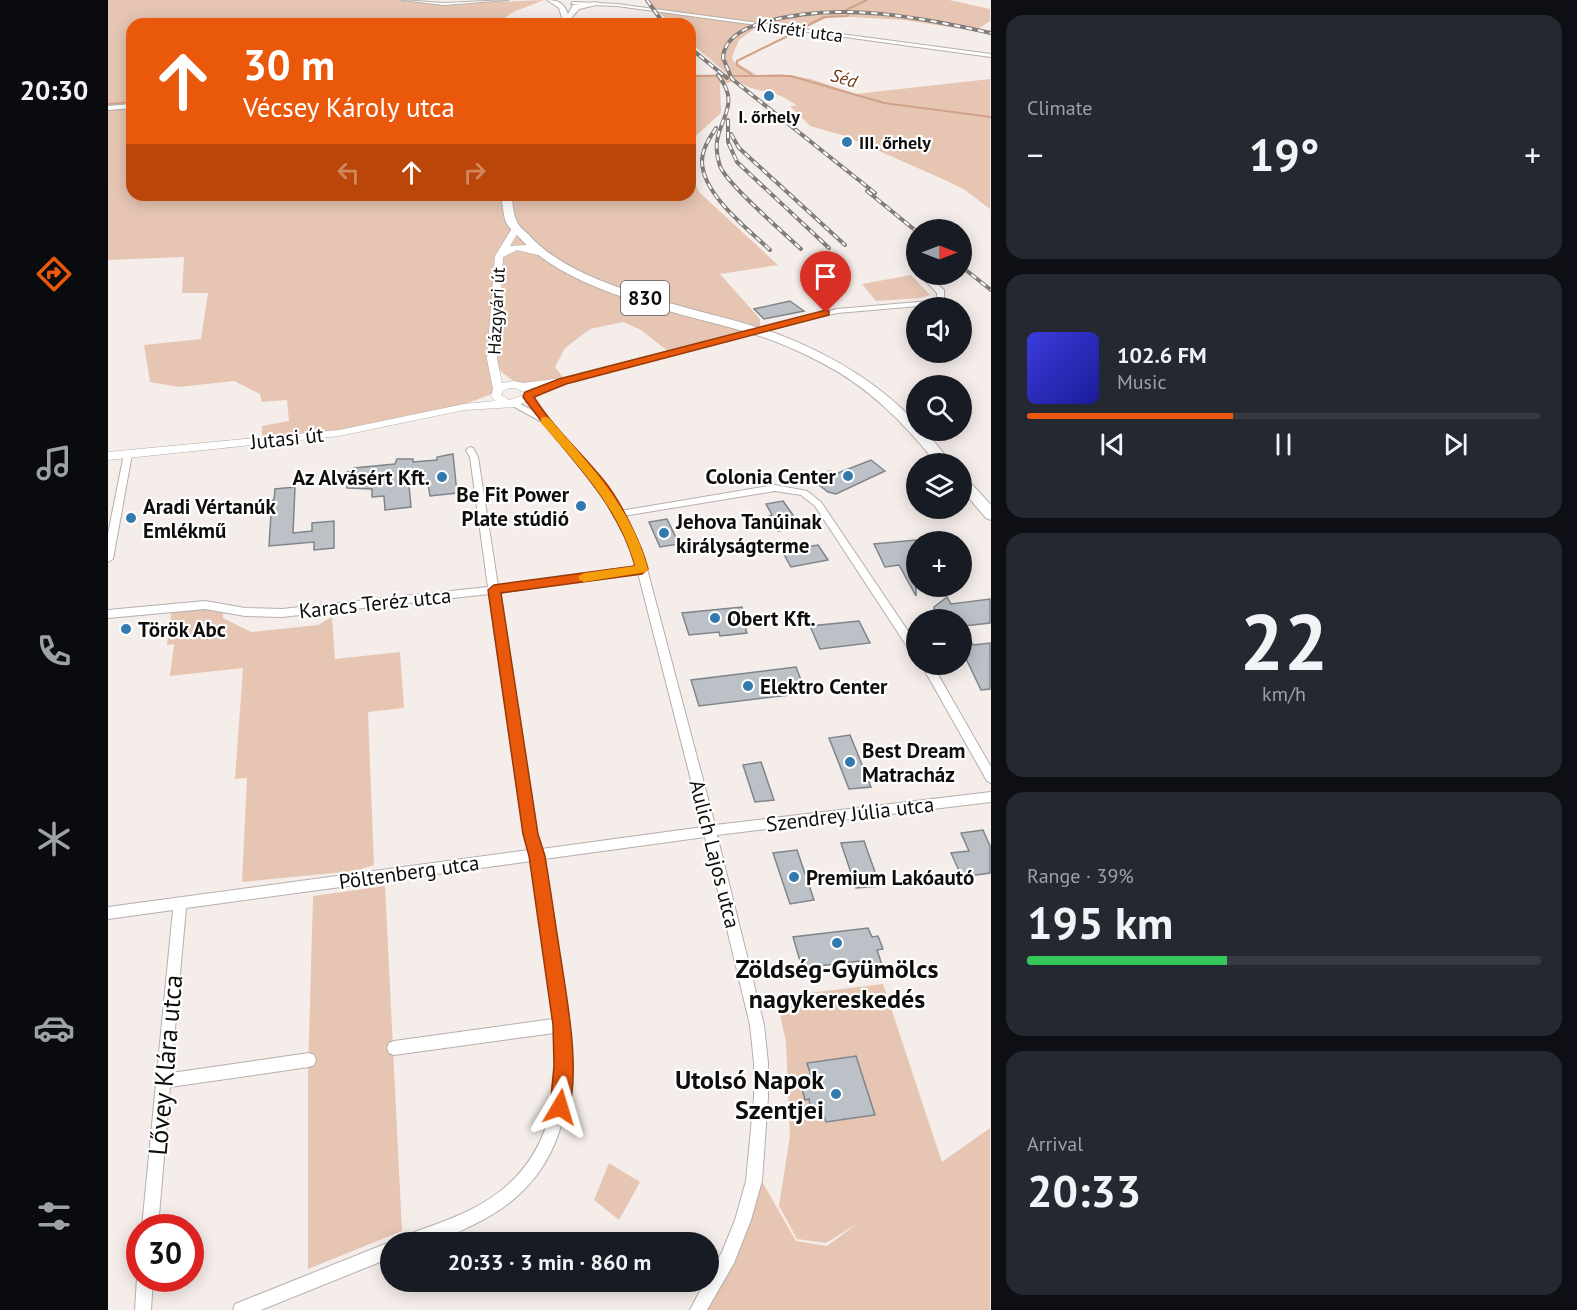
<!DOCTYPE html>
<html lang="en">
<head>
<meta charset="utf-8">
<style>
	:root { --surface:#171b24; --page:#242831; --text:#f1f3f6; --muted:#9ea1a6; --line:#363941; --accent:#ea580c }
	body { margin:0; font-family:"PT Sans",sans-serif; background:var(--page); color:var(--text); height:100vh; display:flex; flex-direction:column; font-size:22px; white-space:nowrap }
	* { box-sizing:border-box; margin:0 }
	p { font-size:20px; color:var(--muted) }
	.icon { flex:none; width:33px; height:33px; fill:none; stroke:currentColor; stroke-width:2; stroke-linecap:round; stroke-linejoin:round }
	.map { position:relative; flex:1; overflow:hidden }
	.details { display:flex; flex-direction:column; gap:15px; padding:15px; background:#0d0f14; width:586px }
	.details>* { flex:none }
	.banner { position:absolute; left:18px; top:18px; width:570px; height:183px; border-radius:18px; box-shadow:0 3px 15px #0003; background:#ea580c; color:#fff; overflow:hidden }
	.needle { width:39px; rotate:90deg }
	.controls { position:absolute; left:798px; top:219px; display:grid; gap:12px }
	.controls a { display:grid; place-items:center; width:66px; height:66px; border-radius:50%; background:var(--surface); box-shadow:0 3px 15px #0003; font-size:30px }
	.speed { position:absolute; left:18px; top:1214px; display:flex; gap:12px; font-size:30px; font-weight:700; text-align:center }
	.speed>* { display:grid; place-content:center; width:78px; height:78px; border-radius:50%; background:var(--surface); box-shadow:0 3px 15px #0003; line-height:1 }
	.speed .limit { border:9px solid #d22; background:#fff; color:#111 }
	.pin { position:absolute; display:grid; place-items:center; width:51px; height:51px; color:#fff; margin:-62px -26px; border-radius:50% 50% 50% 0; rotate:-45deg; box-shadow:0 0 6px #0007 }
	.pin .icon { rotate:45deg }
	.me { position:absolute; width:66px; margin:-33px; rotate:7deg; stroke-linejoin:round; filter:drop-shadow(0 0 4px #0008) }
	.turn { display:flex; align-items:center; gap:21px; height:126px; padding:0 18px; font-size:27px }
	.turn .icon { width:78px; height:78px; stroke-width:2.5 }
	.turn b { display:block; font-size:42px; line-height:51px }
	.lanes { display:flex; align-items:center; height:57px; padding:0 18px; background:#0003; justify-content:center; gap:30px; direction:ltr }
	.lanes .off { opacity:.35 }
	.big { font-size:45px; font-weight:800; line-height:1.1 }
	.details .card { flex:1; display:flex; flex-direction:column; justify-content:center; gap:9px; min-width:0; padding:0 21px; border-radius:18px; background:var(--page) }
	.details .dial { align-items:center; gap:0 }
	.dial b { font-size:78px; line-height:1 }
	.song { display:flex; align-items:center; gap:18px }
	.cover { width:72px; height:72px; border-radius:9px; background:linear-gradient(135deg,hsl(240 70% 55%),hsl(240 70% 35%)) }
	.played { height:6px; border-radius:3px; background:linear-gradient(90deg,var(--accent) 40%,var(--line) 40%) }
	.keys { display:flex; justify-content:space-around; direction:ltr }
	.heat { display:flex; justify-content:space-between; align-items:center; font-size:33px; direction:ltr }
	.charge { height:9px; border-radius:4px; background:linear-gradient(90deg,#34c759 39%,var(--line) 0) }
	.trip { position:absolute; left:272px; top:1232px; width:339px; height:60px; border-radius:30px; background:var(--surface); box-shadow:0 3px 15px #0003; font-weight:800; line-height:60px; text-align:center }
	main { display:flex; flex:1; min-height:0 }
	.menu { display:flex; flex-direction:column; width:108px; justify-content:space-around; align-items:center; background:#090b0e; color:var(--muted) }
	.menu .icon { width:42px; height:42px }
	.menu .active { color:var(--accent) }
	.menu b { font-size:27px; color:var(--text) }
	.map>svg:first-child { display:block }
	.green { fill:#e6c5b3 }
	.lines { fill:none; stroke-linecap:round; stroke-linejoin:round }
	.stream { stroke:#d0a289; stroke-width:2 }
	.building { fill:#bbc1c6; stroke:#7f858a; stroke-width:1.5 }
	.minor-casing { stroke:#b6afab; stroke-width:2 }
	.tertiary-casing { stroke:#b6afab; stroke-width:1 }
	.primary-casing { stroke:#b6afab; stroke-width:2 }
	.minor { fill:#fff; fill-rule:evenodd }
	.tertiary { fill:#fff; fill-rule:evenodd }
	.primary { fill:#fff; fill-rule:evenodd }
	.rail-casing { stroke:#827d7a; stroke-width:4 }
	.rail { stroke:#fff; stroke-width:2; stroke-dasharray:6; stroke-linecap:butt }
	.route { fill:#ea580c; stroke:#983908; stroke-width:1.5 }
	.slow { fill:#f59e0b }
	.poi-dot { fill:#3279ae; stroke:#fff; stroke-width:2 }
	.labels { text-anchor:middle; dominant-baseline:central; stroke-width:4.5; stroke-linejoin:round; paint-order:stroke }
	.far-street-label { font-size:18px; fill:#100e0d; stroke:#fff }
	.far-water-label { font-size:18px; font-style:italic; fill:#733915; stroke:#fff }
	.far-poi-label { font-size:18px; font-weight:bold; fill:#100e0d; stroke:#fff }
	.shield { fill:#fff; stroke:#585656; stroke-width:1.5 }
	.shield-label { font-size:20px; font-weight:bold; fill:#100e0d }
	.street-label { font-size:21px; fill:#100e0d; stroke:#fff }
	.poi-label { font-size:21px; font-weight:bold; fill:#100e0d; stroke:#fff; text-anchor:start }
	.near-poi-label { font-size:26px; font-weight:bold; fill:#100e0d; stroke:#fff }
	.near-street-label { font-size:26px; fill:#100e0d; stroke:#fff }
</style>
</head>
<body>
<main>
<nav class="menu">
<b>20:30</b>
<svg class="icon active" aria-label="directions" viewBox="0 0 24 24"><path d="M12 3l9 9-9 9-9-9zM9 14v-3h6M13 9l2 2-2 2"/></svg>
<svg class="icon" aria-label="music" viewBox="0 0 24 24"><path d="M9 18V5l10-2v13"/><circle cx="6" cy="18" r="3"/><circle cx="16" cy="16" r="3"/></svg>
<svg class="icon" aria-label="phone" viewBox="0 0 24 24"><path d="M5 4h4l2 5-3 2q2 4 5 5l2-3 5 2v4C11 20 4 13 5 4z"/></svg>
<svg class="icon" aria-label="climate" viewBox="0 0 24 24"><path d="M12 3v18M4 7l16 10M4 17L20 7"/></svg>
<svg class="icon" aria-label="car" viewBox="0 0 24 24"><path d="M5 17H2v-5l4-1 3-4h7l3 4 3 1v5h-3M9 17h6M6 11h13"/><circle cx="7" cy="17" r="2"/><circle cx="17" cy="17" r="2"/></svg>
<svg class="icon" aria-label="filters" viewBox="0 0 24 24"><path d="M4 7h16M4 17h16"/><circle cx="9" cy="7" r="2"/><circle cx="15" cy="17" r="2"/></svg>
</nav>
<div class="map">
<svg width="883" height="1310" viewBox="0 0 883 1310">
	<rect width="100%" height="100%" fill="#f5ede9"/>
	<g class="green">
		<path d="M 0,0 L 297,0 L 337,4 L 436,0 L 405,12 L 388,24 L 24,24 L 24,195 L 582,195 L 582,176 L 592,193 L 670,265 L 612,274 L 652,319 L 652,327 L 648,333 L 565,355 L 533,330 L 515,322 L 482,329 L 457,348 L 447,367 L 458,381 L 409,384 L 389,368 L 386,393 C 312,423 233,434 154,442 L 154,426 L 181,421 L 179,400 L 154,402 L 152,394 L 126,381 L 71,387 L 42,382 L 36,345 L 93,339 L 100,293 L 74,293 L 76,257 L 0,260 Z"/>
		<path d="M 542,0 L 841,0 L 882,9 L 882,21 L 867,31 L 796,20 L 723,16 L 694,29 L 658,24 L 646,29 L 631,40 L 624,57 L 625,61 L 649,75 L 674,74 L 703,79 L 747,94 L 882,79 L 882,209 L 857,190 L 837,180 L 737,136 L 702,126 L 682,106 L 689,106 C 667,87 649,95 630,81 L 612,84 L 613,113 L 582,141 L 582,75 L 619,74 L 582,42 L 582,24 L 564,24 L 546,8 Z"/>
		<polygon points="803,275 822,295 812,298 768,301 754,284"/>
		<polygon points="64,608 115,608 115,618 143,632 210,625 224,617 227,659 292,652 296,708 260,712 266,865 246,871 134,882 139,778 127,779 135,668 62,676 66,644 59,645"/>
		<polygon points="277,886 294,1231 200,1269 200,1075 205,896"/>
		<polygon points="775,984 834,1162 882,1128 882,1310 592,1310 648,1171 688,1241 719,1246 750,1223 718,1243 689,1239 671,1206 682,1136 678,1042 668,997"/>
		<polygon points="501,1163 532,1182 511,1220 486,1200"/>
	</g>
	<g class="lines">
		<g class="stream">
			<polyline points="738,10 759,0"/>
			<polyline points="695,28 716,17 740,16 740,13"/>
			<polyline points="643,74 629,65 629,61 688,32"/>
			<polyline points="582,76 683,76 776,103 883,117"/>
			<polyline points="0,104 24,102"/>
		</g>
	</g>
	<g class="building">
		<polygon points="682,301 696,311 656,319 646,309"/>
		<polygon points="345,454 349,493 322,496 320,483 301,485 303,507 277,510 276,496 264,497 264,489 239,488 239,472 246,471 246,468 287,464 289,459 305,459 305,462 329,460 329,457"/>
		<polygon points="763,460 777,471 728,494 720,492 705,480 721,471 730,473"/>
		<polygon points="187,487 185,533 204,531 204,523 226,521 226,548 206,550 206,542 161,546 163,514 160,514 161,500 166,500 167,489"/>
		<polygon points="675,501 685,515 681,516 689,528 670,531 661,516 664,515 658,504"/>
		<polygon points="559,519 571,544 552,547 541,522"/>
		<polygon points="808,540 808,596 791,565 777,567 766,544"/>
		<polygon points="710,545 720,560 683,567 674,551"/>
		<polygon points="839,597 843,604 882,599 882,623 855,626 865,645 882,643 882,689 873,690 854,650 854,620 828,620 826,607"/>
		<polygon points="634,607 639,623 636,623 639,633 612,636 611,632 581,635 574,613"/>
		<polygon points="751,621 762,643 712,649 702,626"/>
		<polygon points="688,667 698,693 591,706 583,680"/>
		<polygon points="742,735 763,787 741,789 721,738"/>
		<polygon points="653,762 666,800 647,802 635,765"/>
		<polygon points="875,830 882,846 882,873 854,877 843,853 861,851 853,833"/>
		<polygon points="756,841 772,886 748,888 733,843"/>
		<polygon points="689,850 706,900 682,904 665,853"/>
		<polygon points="760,928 764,937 770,936 775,949 769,950 774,965 763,967 760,960 694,968 685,937"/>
		<polygon points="748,1056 767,1115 718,1122 713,1107 703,1108 701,1099 697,1100 694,1089 698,1088 695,1080 704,1079 699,1063"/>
	</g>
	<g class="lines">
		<defs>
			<g id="minor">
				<polygon points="294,0 336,3 400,0 336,5"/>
				<polygon points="465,2 509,4 883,54 883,57 509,6 463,4"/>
				<polygon points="24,104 24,108 0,110 0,106"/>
				<polygon points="811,274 818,274 836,290 836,301 823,305 729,313 649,333 645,331 729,309 822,301 829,298 829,293"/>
				<path d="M 417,395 L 423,395 L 440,418 L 497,484 L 512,511 L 667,485 L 699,491 L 713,502 L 808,643 L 808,655 L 804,654 L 707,506 L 693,495 L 667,491 L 515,516 L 534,550 L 607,825 L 883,792 L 883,802 L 609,835 L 656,1025 L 660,1063 L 660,1097 L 654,1181 L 643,1220 L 626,1263 L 599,1310 L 582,1310 L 597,1281 L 600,1281 L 600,1277 L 614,1252 L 627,1220 L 638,1181 L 646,1097 L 646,1063 L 642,1025 L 597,837 L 436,859 L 459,1020 L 461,1025 L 459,1028 C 468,1114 448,1186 365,1225 C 352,1231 336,1240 322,1242 C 313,1243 303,1242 294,1242 L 296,1236 C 322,1226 349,1218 373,1204 C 438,1167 453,1103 446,1033 L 286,1055 L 281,1053 L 279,1048 L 281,1043 L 286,1041 L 445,1019 L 424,861 L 78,908 L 63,1073 L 201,1053 L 206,1055 L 208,1060 L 206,1065 L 201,1067 L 62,1087 L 50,1227 L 34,1227 L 65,910 L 0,919 L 0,907 L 421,850 L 416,834 L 381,594 L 174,617 L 137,616 L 97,609 L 0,618 L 0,610 L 97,601 L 137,608 L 174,609 L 380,587 L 362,457 L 358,450 L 362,447 L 365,448 L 370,457 L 390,586 L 528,566 L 524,550 L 490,487 L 434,422 L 401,404 L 405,402 L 408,402 L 426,411 L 416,397 ZM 530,573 L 595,827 L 433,849 L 428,834 L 391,593 Z"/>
				<polygon points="20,451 24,454 5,559 0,562 0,534 16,454"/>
				<polygon points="813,664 824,664 883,767 883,783 879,781"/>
				<polygon points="282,1242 282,1258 153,1310 125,1310 127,1304"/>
				<polygon points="31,1272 32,1278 45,1278 43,1310 27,1310 29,1278"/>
			</g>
			<path id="tertiary" d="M 405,227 L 412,229 L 402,246 L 419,245 L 434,252 L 430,255 L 409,250 L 395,257 L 389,359 L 394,383 L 406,381 L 415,383 L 454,378 L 649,328 L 654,331 L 442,386 L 444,388 L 443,390 L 407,407 L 356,410 L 231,436 L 0,460 L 0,452 L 231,430 L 356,404 L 387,401 L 383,396 L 385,389 L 379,359 L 387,256 ZM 433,387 L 425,391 L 423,388 ZM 401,388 L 408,388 L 419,394 L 401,400 L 393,395 L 395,391 Z"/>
			<g id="primary">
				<path d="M 439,0 C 450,0 456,3 460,14 L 465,5 L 489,2 L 493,4 L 471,9 L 459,23 L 455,21 L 451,8 Z"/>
				<path d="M 393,195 L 403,195 C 405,203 405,214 409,222 C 411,227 417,231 421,235 C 472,293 601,308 672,335 C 723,355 770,382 808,423 L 808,430 L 817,430 L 844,464 L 829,464 C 796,423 761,387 714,363 C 691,351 666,340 642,333 C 571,312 459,293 410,236 C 406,232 400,227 398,222 C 395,214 395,204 393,195 Z"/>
				<polygon points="854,477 859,479 883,505 883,520 878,518 854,490"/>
			</g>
		</defs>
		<use href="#minor" class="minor-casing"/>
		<use href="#tertiary" class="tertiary-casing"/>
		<use href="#primary" class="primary-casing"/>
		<use href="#minor" class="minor"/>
		<use href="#tertiary" class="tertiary"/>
		<use href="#primary" class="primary"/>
		<defs>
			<g id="rail">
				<polyline points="539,0 556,24"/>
				<polyline points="582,48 619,78"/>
				<path d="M 610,75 C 639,112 597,123 612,166 C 618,183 676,233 693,249"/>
				<polyline points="620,120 620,142 629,162 721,248"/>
				<path d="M 608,128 C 601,139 594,149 594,162 C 595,195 640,229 662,250"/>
				<polyline points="623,134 631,148 737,245"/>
				<polyline points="759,191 808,231"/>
				<path d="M 767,193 L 624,79 L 615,58 C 616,37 639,27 657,22 C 732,1 808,17 883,33"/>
				<polyline points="854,267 883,290"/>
			</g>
		</defs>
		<use href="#rail" class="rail-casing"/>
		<use href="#rail" class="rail"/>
	</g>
	<path class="route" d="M 718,310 L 721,311 L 721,315 L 458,384 L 426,397 C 445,428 474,453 497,482 C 513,502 534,545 540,569 L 534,574 L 393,593 L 430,834 L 437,856 C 443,892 448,929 454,966 C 460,1005 473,1078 459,1114 L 452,1117 L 445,1114 L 442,1107 L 446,1066 L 445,1025 L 421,856 L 415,834 L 380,590 L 386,585 L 527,566 C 509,498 454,452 415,397 L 417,392 L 451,379 Z"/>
	<path class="slow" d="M 437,417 L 441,418 C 481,464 524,508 540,569 L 538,572 L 476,582 L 472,580 L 470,577 L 476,573 L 527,566 C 512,509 470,465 433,423 L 433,418 Z"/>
	<g class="poi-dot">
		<circle cx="661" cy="96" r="6"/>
		<circle cx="739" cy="142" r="6"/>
		<circle cx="740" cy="476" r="6"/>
		<circle cx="334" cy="477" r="6"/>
		<circle cx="473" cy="506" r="6"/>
		<circle cx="23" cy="518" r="6"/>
		<circle cx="556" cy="533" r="6"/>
		<circle cx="607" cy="618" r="6"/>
		<circle cx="18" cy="629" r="6"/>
		<circle cx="640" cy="686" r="6"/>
		<circle cx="742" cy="762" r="6"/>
		<circle cx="686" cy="877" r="6"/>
		<circle cx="729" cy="943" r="6"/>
		<circle cx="728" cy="1094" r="6"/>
	</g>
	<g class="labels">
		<g class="far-street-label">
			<text transform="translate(692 30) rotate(8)">Kisréti utca</text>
			<text transform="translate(388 311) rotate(-87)">Házgyári út</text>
		</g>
		<g class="far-water-label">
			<text transform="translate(736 78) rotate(16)">Séd</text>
		</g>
		<g class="far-poi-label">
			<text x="661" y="116">I. őrhely</text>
			<text x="751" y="142" text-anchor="start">III. őrhely</text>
		</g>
		<rect class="shield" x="513" y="281" width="48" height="34" rx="4.5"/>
		<g class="shield-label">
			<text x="537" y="298">830</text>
		</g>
		<g class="street-label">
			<text transform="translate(179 438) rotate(-6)">Jutasi út</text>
			<text transform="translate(267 603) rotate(-6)">Karacs Teréz utca</text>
			<text transform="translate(742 814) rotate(-7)">Szendrey Júlia utca</text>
			<text transform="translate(607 854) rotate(76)">Aulich Lajos utca</text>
			<text transform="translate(301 872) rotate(-8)">Pöltenberg utca</text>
		</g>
		<g class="poi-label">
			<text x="728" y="476" text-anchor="end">Colonia Center</text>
			<text x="322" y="477" text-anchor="end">Az Alvásért Kft.</text>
			<text x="461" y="494" text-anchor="end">Be Fit Power<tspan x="461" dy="24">Plate stúdió</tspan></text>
			<text x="35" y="506">Aradi Vértanúk<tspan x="35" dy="24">Emlékmű</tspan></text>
			<text x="568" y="521">Jehova Tanúinak<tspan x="568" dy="24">királyságterme</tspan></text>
			<text x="619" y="618">Obert Kft.</text>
			<text x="30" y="629">Török Abc</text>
			<text x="652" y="686">Elektro Center</text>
			<text x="754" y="750">Best Dream<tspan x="754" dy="24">Matracház</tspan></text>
			<text x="698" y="877">Premium Lakóautó</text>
		</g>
		<g class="near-poi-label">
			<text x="729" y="968">Zöldség-Gyümölcs<tspan x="729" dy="30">nagykereskedés</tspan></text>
			<text x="716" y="1079" text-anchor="end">Utolsó Napok<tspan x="716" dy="30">Szentjei</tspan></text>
		</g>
		<g class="near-street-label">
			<text transform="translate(57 1065) rotate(-85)">Lővey Klára utca</text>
		</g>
	</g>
</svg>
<div class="controls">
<a><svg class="needle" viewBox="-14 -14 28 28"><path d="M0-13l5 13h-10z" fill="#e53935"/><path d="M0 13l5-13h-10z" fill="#9ea1a6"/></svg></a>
<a><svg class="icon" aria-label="sound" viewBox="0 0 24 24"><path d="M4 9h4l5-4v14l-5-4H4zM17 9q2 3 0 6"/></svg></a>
<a><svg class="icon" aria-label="search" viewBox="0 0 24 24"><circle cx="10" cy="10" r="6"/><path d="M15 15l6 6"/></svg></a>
<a><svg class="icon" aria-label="layers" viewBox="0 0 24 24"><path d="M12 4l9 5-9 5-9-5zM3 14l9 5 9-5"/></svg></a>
<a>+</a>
<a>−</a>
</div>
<div class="speed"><div class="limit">30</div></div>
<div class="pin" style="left:718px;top:313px;background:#d93025"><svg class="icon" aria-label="arrive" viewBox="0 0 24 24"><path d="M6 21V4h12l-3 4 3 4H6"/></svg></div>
<svg class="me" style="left:452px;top:1107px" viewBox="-20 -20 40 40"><path d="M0-17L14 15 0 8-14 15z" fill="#ea580c" stroke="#fff" stroke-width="4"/></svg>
<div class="trip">20:33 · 3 min · 860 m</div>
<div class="banner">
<div class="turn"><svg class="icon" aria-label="ahead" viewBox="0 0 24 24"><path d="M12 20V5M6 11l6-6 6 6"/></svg><div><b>30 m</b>Vécsey Károly utca</div></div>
<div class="lanes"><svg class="icon off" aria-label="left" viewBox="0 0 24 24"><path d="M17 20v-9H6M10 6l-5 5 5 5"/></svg><svg class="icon" aria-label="ahead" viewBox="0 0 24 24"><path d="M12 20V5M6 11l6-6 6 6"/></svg><svg class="icon off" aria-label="right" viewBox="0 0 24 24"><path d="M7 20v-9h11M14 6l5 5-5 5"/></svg></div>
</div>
</div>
<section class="details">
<div class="card"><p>Climate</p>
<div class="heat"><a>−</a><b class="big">19°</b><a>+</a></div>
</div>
<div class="card">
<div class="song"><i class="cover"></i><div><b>102.6 FM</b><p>Music</p></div></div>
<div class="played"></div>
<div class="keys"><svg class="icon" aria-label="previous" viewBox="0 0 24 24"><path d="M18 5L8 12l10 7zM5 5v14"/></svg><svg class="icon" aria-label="pause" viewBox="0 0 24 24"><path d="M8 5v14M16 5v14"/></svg><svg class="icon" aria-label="next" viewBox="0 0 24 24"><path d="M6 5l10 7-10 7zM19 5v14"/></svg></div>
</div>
<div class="card dial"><b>22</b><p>km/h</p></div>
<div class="card"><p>Range · 39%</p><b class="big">195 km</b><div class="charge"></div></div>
<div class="card"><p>Arrival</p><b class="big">20:33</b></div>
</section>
</main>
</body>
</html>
